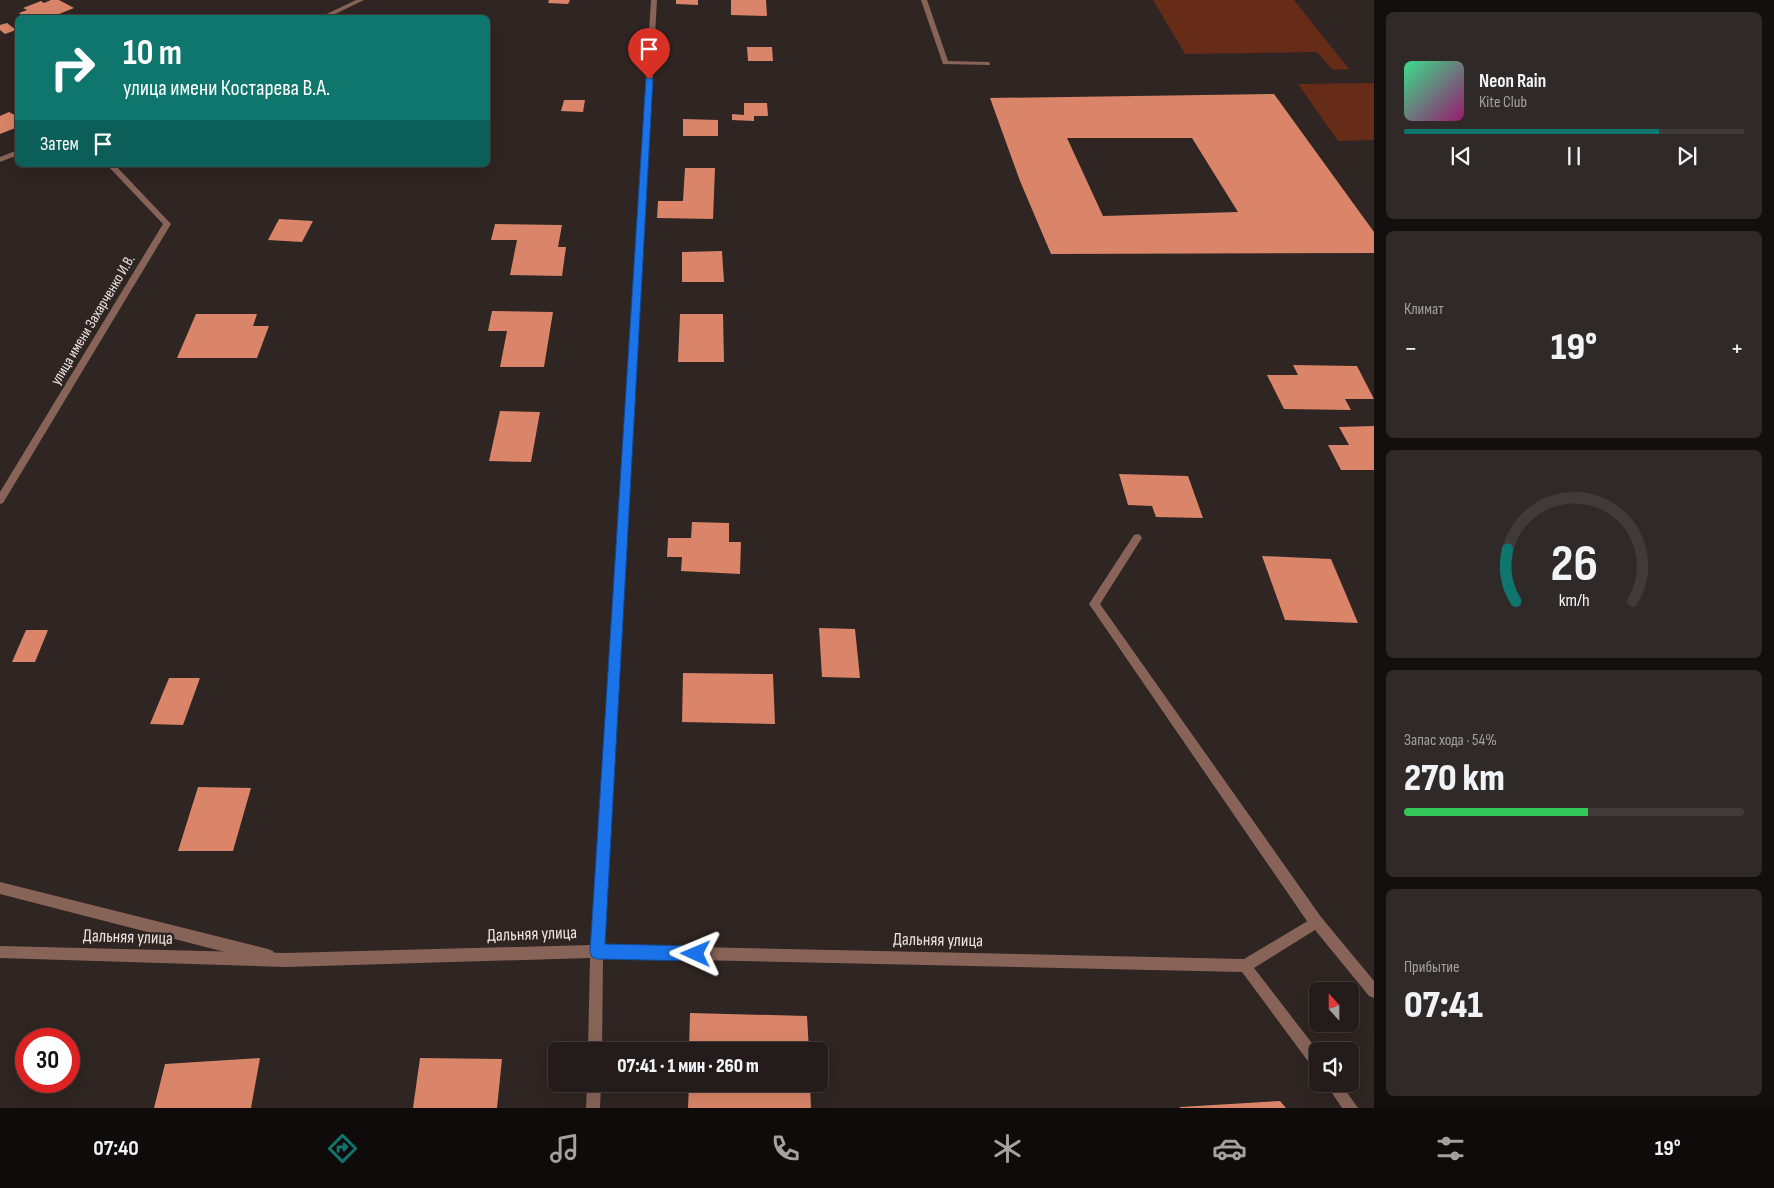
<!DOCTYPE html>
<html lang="ru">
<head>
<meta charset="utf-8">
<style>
	:root { --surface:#231c1a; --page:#2f2927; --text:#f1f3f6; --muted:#a3a1a2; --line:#403a39; --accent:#0f766e }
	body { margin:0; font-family:"Sofia Sans Condensed",sans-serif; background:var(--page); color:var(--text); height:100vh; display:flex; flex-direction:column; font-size:19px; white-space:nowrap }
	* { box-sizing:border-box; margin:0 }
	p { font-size:16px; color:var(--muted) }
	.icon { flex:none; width:28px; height:28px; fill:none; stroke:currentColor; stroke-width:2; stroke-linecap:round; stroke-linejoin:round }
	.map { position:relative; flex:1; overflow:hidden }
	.side { display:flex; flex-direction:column; gap:12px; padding:12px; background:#130f0e; width:400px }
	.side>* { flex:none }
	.banner { position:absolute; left:15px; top:15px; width:475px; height:152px; border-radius:8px; box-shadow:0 5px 20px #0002,0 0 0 1px var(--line); background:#0f766e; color:#fff; overflow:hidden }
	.needle { width:32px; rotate:339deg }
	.tools { position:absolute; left:1309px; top:982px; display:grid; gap:10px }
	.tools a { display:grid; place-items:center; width:50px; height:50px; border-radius:8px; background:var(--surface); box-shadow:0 5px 20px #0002,0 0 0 1px var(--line); font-size:25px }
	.speed { position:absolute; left:15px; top:1028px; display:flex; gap:10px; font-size:25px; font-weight:700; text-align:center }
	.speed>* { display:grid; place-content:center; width:65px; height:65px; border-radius:50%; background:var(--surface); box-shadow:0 5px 20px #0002,0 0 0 1px var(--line); line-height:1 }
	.speed .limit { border:8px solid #d22; background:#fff; color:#111 }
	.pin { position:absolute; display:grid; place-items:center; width:42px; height:42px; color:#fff; margin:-51px -21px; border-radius:50% 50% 50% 0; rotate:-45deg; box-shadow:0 0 5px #0007 }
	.pin .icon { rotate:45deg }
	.me { position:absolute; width:55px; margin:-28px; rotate:271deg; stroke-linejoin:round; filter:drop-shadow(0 0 4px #0008) }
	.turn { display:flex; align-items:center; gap:18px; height:105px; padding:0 25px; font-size:22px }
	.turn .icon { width:65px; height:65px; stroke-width:2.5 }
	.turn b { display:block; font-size:35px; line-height:42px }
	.then { display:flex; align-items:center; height:48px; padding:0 25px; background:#0003; gap:10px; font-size:19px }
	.big { font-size:38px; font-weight:800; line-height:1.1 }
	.side .widget { flex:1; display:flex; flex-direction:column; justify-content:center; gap:8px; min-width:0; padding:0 18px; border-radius:8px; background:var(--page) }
	.side .dial { align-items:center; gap:0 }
	.dial svg { height:130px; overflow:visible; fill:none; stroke:var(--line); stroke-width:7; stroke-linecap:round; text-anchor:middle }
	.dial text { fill:var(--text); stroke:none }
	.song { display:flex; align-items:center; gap:15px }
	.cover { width:60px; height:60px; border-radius:8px; background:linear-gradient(135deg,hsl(150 70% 55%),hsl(320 70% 35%)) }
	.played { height:5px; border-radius:2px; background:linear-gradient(90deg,var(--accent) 75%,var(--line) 75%) }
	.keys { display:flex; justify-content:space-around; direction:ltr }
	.heat { display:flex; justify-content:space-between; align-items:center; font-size:28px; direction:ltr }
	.charge { height:8px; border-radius:4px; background:linear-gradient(90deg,#34c759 54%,var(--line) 0) }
	.trip { position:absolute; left:548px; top:1042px; width:280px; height:50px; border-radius:8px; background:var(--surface); box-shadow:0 5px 20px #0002,0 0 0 1px var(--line); font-weight:800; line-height:50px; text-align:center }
	.tab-bar { display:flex; height:80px; justify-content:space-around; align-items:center; background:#0e0b0a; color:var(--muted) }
	.tab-bar .icon { width:35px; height:35px }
	.tab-bar .on { color:var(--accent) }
	.tab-bar b { font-size:22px; color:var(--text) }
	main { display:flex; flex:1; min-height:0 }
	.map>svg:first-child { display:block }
	.green { fill:#662c18 }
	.building { fill:#da8569; fill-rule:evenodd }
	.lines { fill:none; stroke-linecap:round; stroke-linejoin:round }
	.lane { fill:#886458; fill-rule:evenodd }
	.street { fill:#886458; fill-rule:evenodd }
	.route { fill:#1a73e8; stroke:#114b97 }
	.labels { text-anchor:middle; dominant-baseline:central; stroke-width:5; stroke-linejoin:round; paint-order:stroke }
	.street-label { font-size:15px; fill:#ebe3e1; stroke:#2f2522 }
	.near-street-label { font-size:18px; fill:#ebe3e1; stroke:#2f2522 }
</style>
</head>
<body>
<main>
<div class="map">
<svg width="1374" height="1108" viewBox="0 0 1374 1108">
	<rect width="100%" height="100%" fill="#2f2522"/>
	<g class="green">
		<polygon points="1153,0 1294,0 1349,69 1333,70 1317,52 1185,54"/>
		<polygon points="1374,83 1374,140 1338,141 1298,84"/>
	</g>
	<g class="building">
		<polygon points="51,0 59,0 74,8 49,18 27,18 19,13 27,10 23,8 41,1 44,3"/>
		<polygon points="549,0 570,0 568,4 548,3"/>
		<polygon points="676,0 698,0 698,5 676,4"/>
		<polygon points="731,0 766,0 767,16 731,15"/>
		<polygon points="7,23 16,30 5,34 0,30 0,25"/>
		<polygon points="747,47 772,47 773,61 748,61"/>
		<path d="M 1274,94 L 1374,232 L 1374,253 L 1051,254 L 1020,181 L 990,98 ZM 1067,138 L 1192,138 L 1238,212 L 1103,216 Z"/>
		<polygon points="564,100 585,100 583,112 561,111"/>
		<polygon points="744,103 767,103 768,116 754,116 754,121 732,120 732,114 744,115"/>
		<polygon points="9,112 18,117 18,127 0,134 0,116"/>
		<polygon points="683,119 718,120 718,136 683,136"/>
		<polygon points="685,168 715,168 713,219 657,218 658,201 683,201"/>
		<polygon points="279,219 313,221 302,242 268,240"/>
		<polygon points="495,224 562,225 558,247 566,247 562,276 510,275 517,240 491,240"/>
		<polygon points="722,251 724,282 682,282 682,252"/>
		<polygon points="492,311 553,312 544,367 500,367 507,331 488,331"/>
		<polygon points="196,314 257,314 253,326 269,326 257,358 177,358"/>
		<polygon points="680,314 723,314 724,362 678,362"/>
		<polygon points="1293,365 1357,366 1374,399 1345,399 1351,410 1284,409 1267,375 1298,375"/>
		<polygon points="500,411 540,412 531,462 489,461"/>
		<polygon points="1374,426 1374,470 1341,470 1328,445 1349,445 1339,427"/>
		<polygon points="1119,474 1188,476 1203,518 1156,517 1152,506 1128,505"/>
		<polygon points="692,522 729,523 729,542 741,542 740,574 681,571 682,557 667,557 668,538 691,538"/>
		<polygon points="1262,556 1331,559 1358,623 1285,620"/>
		<polygon points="819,628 855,629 860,678 822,677"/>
		<polygon points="26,630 48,630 35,662 12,662"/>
		<polygon points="683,673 773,674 775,724 682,722"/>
		<polygon points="169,678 200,678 183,725 150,724"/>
		<polygon points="198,787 251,788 233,851 178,851"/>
		<polygon points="690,1013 807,1016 809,1051 689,1051"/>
		<polygon points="260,1058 251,1108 154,1108 165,1064"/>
		<polygon points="420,1058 502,1059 497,1108 413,1108"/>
		<polygon points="689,1084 810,1084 811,1108 688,1108"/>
		<polygon points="1280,1101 1286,1108 1180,1108 1180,1107"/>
	</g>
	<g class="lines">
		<g class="lane">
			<polygon points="1137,534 1140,535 1142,538 1140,541 1100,604 1321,917 1322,922 1321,927 1316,928 1311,927 1089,604 1134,535"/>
			<polygon points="0,882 268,949 273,951 275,956 273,961 268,963 0,894"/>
		</g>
		<g class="street">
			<polygon points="356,0 364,0 327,18 318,18"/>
			<polygon points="651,0 657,0 604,945 1244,959 1316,916 1321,917 1374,981 1374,998 1369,996 1315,930 1254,968 1318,1051 1318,1070 1313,1068 1242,972 603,958 602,1051 588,1051 590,958 286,967 0,958 0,946 286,953 591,945"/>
			<polygon points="921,0 927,0 948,61 988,62 990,63 990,65 943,64"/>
			<polygon points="18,150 18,155 0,162 0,157"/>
			<polygon points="107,165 115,165 171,224 3,503 0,504 0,492 163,224"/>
			<polygon points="587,1084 601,1084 600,1108 586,1108"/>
			<polygon points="1326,1084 1341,1084 1358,1108 1342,1108"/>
		</g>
	</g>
	<polygon class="route" points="646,78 653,79 605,944 696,946 701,948 703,954 701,959 696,961 597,959 592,957 590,952"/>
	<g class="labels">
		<g class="street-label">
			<text transform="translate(93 320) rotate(-59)">улица имени Захарченко И.В.</text>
		</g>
		<g class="near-street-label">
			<text transform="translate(532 934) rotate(-2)">Дальняя улица</text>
			<text transform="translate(128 937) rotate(2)">Дальняя улица</text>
			<text transform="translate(938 940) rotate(1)">Дальняя улица</text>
		</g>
	</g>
</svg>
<div class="tools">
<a><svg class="needle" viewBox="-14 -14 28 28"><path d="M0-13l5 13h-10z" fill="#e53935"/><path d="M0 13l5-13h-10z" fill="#a3a1a2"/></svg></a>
<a><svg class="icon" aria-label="sound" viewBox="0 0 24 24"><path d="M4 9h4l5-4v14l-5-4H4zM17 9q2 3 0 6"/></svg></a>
</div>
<div class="speed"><div class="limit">30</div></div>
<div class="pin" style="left:649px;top:79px;background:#d93025"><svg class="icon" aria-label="arrive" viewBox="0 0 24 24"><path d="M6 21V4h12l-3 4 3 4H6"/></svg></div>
<svg class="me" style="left:696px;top:954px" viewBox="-20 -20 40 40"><path d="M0-17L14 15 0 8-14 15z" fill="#1a73e8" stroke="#fff" stroke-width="4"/></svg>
<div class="trip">07:41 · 1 мин · 260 m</div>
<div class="banner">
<div class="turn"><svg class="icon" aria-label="right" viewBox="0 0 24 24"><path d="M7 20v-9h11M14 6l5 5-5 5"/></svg><div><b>10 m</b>улица имени Костарева В.А.</div></div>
<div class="then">Затем<svg class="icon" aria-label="arrive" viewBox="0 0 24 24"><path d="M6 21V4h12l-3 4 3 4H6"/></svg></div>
</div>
</div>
<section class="side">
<div class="widget">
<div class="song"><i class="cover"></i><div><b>Neon Rain</b><p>Kite Club</p></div></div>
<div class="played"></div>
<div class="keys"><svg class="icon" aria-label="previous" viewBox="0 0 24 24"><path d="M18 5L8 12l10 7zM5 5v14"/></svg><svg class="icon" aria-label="pause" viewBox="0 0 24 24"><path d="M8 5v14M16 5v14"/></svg><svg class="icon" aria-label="next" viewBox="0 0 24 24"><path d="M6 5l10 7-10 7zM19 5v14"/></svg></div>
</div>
<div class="widget"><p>Климат</p>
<div class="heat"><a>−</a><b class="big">19°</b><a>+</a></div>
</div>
<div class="widget dial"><svg viewBox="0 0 100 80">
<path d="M14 69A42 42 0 1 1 86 69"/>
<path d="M14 69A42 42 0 0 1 9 37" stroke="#0f766e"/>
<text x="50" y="56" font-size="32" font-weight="700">26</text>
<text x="50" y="72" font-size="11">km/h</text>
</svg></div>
<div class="widget"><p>Запас хода · 54%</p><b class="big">270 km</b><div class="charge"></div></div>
<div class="widget"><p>Прибытие</p><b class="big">07:41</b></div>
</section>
</main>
<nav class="tab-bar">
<b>07:40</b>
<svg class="icon on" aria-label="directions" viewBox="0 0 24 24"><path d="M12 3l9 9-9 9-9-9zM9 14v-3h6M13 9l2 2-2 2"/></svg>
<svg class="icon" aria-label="music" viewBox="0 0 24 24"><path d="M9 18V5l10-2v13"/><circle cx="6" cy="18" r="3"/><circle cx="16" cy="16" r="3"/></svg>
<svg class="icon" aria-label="phone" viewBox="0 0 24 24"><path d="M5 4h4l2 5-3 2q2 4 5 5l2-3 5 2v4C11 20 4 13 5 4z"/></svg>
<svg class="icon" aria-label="climate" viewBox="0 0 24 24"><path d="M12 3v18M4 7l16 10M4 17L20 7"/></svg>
<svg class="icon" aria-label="car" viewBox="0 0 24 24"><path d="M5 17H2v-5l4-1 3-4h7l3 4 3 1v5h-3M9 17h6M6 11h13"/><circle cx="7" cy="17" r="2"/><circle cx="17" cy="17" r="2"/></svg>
<svg class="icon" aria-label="filters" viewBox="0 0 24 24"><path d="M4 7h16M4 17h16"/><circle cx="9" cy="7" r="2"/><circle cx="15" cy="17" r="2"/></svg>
<b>19°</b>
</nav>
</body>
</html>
